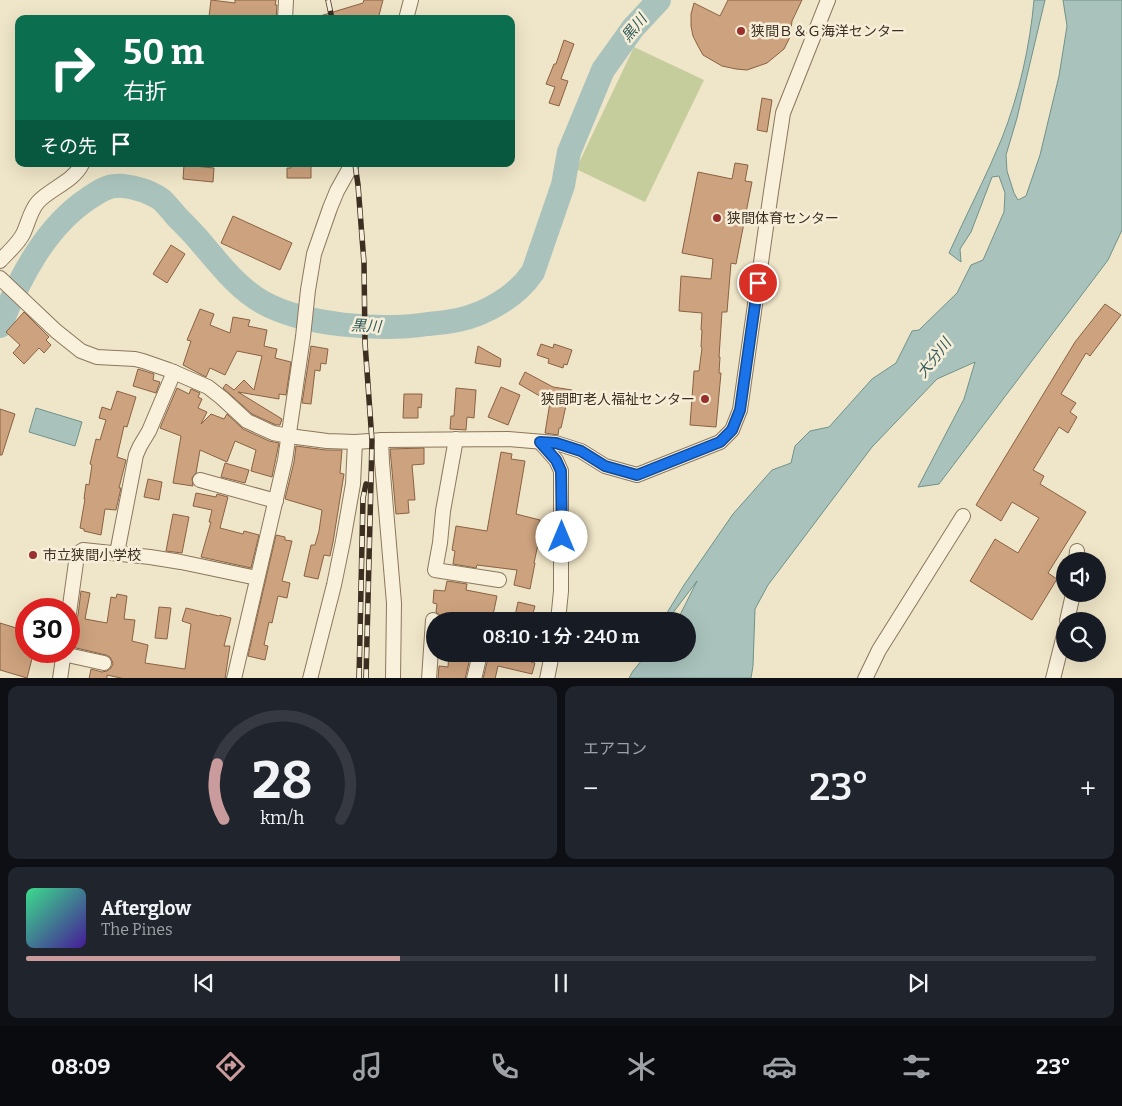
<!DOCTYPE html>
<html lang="ja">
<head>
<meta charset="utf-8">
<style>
	:root { --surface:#171b24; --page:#20242c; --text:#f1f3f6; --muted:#9ea1a6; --line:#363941; --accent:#ca9b9c }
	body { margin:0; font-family:Bitter,"Noto Sans JP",serif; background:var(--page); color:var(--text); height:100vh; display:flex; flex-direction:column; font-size:19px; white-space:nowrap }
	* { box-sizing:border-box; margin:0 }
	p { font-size:16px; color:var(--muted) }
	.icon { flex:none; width:28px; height:28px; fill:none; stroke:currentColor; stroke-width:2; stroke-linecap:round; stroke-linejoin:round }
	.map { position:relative; height:678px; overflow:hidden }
	.details { display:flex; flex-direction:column; gap:8px; padding:8px; background:#0d0f14; flex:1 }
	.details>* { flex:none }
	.hud { position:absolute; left:15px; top:15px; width:500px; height:152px; border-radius:10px; box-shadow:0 5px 20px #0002; background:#0b6e4f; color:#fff; overflow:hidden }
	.tools { position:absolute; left:1056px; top:552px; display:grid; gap:10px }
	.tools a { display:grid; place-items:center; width:50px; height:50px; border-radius:50%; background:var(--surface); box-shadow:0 5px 20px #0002; font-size:25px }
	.speed { position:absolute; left:15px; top:598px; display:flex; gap:10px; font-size:25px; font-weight:700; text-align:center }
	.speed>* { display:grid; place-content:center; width:65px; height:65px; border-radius:50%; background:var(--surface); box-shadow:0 5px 20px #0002; line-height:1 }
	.speed .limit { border:8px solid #d22; background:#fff; color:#111 }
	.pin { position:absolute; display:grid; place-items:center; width:42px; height:42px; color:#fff; margin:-21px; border:2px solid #fff; border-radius:50%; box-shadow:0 1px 5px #0007 }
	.me { position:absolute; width:55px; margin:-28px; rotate:0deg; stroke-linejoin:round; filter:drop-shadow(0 0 4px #0008) }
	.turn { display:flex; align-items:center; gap:18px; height:105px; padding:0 25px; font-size:22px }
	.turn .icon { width:65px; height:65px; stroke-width:2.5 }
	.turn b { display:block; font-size:35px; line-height:42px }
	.then { display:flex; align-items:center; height:48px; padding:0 25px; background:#0003; gap:10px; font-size:19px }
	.big { font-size:38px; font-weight:600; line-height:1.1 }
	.details .widget { flex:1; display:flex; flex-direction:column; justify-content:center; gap:8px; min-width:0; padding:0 18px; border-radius:10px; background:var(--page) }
	.details .dial { align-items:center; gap:0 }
	.dial svg { height:130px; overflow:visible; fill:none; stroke:var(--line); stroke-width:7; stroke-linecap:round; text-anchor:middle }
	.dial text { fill:var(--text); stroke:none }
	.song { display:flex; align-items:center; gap:15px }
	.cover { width:60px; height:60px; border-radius:8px; background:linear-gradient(135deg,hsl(150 70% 55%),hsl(260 70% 35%)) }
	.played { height:5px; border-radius:2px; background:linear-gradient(90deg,var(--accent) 35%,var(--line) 35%) }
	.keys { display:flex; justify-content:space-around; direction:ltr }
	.heat { display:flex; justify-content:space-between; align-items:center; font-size:28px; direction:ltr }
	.details .tiles { flex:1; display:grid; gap:8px; grid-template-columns:1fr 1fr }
	.widget:last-child { grid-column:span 2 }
	.trip { position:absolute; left:426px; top:612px; width:270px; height:50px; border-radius:25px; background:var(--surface); box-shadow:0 5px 20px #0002; font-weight:600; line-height:50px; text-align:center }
	.dock { display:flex; height:80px; justify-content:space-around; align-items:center; background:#090b0e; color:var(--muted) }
	.dock .icon { width:35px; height:35px }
	.dock .active { color:var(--accent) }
	.dock b { font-size:22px; color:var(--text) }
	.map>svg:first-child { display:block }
	.green { fill:#c6cd9c }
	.water { fill:#a9c3bc; stroke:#6f928a }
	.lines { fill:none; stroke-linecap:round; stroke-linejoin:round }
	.river { stroke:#a9c3bc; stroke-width:24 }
	.building { fill:#cda27e; stroke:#8a6243 }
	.minor-casing { stroke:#8b775d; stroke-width:16 }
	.minor { stroke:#f9f1dc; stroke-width:14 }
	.rail-casing { stroke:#3c2e20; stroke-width:5.5 }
	.rail { stroke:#f6eed8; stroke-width:4; stroke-dasharray:11; stroke-linecap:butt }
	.route-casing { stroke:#114b97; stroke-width:12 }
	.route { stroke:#1a73e8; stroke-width:9 }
	.poi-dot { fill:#9a302d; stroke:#f6eed8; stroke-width:2 }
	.labels { text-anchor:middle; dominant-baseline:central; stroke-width:5; stroke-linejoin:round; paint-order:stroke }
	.poi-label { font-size:14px; fill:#3c2e20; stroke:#f6eed8; text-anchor:start }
	.water-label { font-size:15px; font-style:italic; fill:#305b5a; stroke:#f6eed8 }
</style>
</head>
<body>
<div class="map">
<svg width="1122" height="679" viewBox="0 0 1122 679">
	<rect width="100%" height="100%" fill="#efe5c8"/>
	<polygon class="green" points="634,47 704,80 645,202 576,169"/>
	<g class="water">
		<path d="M 1034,0 L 1045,0 L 1017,118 L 1006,155 L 1007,171 L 1014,193 L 1018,200 L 1026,196 L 1040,155 L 1059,76 L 1067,26 L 1063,0 L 1122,0 L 1122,230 L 1108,260 L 939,484 L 918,487 L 964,399 L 975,362 L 937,379 L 872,447 L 768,585 L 755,609 L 753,666 L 751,678 L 629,678 L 633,671 L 647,654 L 688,654 L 688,621 L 677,621 L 697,581 L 669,618 L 664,621 L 662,621 L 684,585 L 733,514 L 772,470 L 791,463 L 795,446 L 810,431 L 829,427 L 872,379 L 896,363 L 912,331 L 919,330 L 957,293 L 971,265 L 983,260 L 1004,212 L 1005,193 L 999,176 L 992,177 L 971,232 L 960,249 L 961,262 L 949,253 C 966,215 986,177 1002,138 C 1019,95 1030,46 1034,0 Z"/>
		<polygon points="36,408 82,422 75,446 29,432"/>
	</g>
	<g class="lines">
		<path class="river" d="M 0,326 C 19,279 45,227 89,198 C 97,193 106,186 116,186 C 123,185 131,187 138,189 C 146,191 155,195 162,200 C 167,205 172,211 177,217 C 184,224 191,231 198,239 C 217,261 236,287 262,302 C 305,326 381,331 428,324 C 438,323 449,322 458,320 C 486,314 517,296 533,272 L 563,185 L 569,152 L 603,70 L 633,28 L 659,0"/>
	</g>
	<g class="building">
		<polygon points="211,0 235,3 235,0 276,0 275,5 277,5 276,19 223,19 209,17"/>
		<polygon points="364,0 383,0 378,19 320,19 320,16 363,3"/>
		<polygon points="728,0 802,0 792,21 790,37 784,49 767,63 747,70 736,69 722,66 703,55 698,46 693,36 691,26 691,14 694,3 720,16"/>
		<polygon points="564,40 574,44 561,79 568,81 559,106 549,103 555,87 546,84 554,64 556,64"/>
		<polygon points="762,98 772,100 767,132 757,130"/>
		<polygon points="735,163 748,165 745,181 752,182 736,264 731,263 727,312 722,312 719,357 720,357 719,373 721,373 716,427 690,425 694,371 699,371 702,348 701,347 702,330 701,330 702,313 679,311 681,276 711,279 713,259 682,253 698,172 732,179"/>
		<polygon points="291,164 311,164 311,178 287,178 287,168 291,168"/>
		<polygon points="184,165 214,168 213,182 183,179"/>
		<polygon points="233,216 292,243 280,270 221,243"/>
		<polygon points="171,245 185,254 167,283 153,274"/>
		<polygon points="1105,304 1121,315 1090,356 1086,353 1061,394 1076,403 1070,412 1077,417 1068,433 1059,427 1033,470 1044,476 1040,484 1086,512 1048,573 1057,579 1032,620 970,581 995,539 1018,553 1039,518 1012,502 1001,521 976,505 1075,342"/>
		<polygon points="200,309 214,314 210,325 230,333 233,317 250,320 248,326 267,330 264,346 277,349 275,358 291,362 286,395 279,394 279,399 238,392 282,419 280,425 276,425 252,414 223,388 226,384 234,390 244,380 254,390 262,356 237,351 225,375 210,368 206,377 183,365 191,341 187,340"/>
		<polygon points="24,312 49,337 46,340 51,345 44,353 39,348 24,364 13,353 20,345 6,332"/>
		<polygon points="541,344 553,348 554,344 572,350 567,365 564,364 563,368 548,363 549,359 537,355"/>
		<polygon points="311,346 328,349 326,364 321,363 320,371 315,370 311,404 302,403"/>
		<polygon points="478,346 501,359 500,367 475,363"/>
		<polygon points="138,369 154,374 153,380 160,382 156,393 133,386"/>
		<polygon points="525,372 553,387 572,390 570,402 567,401 561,428 559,428 558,435 545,433 550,402 519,384"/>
		<polygon points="501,387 520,395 508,425 488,417"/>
		<polygon points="177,388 189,394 191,389 200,393 198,397 202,399 198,408 207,412 201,424 211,414 224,419 227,414 243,429 269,441 279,443 272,477 251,471 256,450 235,441 227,462 200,450 196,473 192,478 193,486 173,483 181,436 160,428"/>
		<polygon points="456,388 476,390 474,418 467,417 466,430 450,429 451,416 454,416"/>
		<polygon points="117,391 136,397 127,427 124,426 117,457 126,460 119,488 121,488 116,510 105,509 101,535 84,531 84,529 80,528 85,499 84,499 86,484 89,485 92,465 90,464 96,439 100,440 106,420 99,418 102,407 111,410"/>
		<polygon points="404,394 422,394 421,408 418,407 418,418 403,418"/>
		<polygon points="0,409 15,414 2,455 0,455"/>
		<polygon points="296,446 326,450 342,450 340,473 344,474 333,542 330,556 324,555 318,579 304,576 311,545 315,545 319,531 322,510 285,499 294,462"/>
		<polygon points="424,448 424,464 412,465 415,500 408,500 409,513 396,514 390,449"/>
		<polygon points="501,452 512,454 511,459 525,461 516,514 540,520 538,529 541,530 534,563 535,563 530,589 514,585 517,570 477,565 476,568 453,564 455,551 452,550 456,526 487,531"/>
		<polygon points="225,463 249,470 245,483 221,477"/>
		<polygon points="148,479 162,482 159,500 144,497"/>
		<polygon points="196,493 216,497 217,494 228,497 220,528 243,534 244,531 259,535 251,568 201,557 211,522 209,522 212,510 193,506"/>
		<polygon points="173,514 189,517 182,553 166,551"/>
		<polygon points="276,535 285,537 285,540 292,541 282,581 290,583 287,598 278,596 272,623 269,622 264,645 268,646 265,660 248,656"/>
		<polygon points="447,581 467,584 466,590 497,596 493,615 490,614 488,621 460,616 459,621 442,621 441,616 436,612 437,604 433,603 434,590 445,591"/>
		<polygon points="81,591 90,593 85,619 107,623 111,597 116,598 117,594 127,596 124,619 135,620 132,641 148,645 145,663 185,669 191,624 182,621 186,608 219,616 220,615 231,618 224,646 230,646 225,679 125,679 107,675 107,679 89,679 91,669 102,672 107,671 111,668 113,664 112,661 110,657 106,655 72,647 70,644 73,626 69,625 69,622 76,619 78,615"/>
		<polygon points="518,602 535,606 531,621 514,620"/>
		<polygon points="159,607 171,608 167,639 155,638"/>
		<polygon points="0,623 26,631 26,651 34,651 27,678 0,670"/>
		<polygon points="449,654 471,654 465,679 438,679 439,666 448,667"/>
		<polygon points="489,654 533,654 531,662 535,663 532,674 498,666 495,679 483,679"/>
	</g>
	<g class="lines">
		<defs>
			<g id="minor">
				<polyline points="285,19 286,0"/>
				<polyline points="406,19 411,0"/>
				<path d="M 0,261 C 7,253 18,244 23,234 C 28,224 30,211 38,202 C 51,188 73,182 82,164"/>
				<polyline points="0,278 56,331 81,351 97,357 135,359 143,361 169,370 208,387 222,398 247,421 273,433 289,436 327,441 355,442 384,440 508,439 556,443 581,451 605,466 637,475 720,442 732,430 740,410 771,192 783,113 828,0"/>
				<polyline points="456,439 443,511 440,543 435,570 499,580"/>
				<polyline points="381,440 382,462 394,603 393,679"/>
				<polyline points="540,442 556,460 561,471 561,591 558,621"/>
				<polyline points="200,480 276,501"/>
				<polyline points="117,553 136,455 140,446 149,431 174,372"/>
				<polyline points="1076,561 1077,551"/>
				<polyline points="69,613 77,555 78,553 83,550 150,557 181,562 257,578"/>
				<polyline points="1067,621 1073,594"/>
				<polyline points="63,654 104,663"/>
				<polyline points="60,679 64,651"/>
				<polyline points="234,679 285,460 303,337 308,290 314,254 330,208 337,191 352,164"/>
				<polyline points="310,679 334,585 343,541 353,484 355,442"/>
				<polyline points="429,679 433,620"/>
				<polyline points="474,679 480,654"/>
				<polyline points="547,679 552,654"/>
				<polyline points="865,679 879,650 963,516"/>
				<polyline points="1053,679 1065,631"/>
			</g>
		</defs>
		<use href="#minor" class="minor-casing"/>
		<use href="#minor" class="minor"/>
		<defs>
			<g id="rail">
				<polyline points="328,0 332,19"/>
				<polyline points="355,164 358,185 364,263 365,343 372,441 366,679"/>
				<polyline points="359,679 363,498 366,484"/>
			</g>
		</defs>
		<use href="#rail" class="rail-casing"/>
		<use href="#rail" class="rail"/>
	</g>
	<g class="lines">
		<defs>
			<polyline id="route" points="562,537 561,471 556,460 540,442 556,443 581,451 605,466 637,475 720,442 732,430 740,410 758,283"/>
		</defs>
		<use href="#route" class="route-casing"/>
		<use href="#route" class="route"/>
	</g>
	<g class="poi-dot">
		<circle cx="741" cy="31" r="5"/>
		<circle cx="717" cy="218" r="5"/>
		<circle cx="705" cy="399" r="5"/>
		<circle cx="33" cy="555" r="5"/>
	</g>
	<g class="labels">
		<g class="poi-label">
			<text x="751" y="31">狭間Ｂ＆Ｇ海洋センター</text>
			<text x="727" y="218">狭間体育センター</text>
			<text x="695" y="399" text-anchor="end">狭間町老人福祉センター</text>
			<text x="43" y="555">市立狭間小学校</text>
		</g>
		<g class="water-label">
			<text transform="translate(634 28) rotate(-51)">黒川</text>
			<text transform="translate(366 326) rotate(3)">黒川</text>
			<text transform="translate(934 358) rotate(-52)">大分川</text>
		</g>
	</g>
</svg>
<div class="tools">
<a><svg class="icon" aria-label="sound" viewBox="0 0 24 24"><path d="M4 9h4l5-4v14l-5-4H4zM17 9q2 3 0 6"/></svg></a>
<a><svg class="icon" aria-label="search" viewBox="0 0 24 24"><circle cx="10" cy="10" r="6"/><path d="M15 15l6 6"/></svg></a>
</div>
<div class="speed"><div class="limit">30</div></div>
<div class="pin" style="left:758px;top:283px;background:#d93025"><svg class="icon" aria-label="arrive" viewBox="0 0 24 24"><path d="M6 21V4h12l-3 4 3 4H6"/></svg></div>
<svg class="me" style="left:562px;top:537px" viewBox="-20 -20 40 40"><circle r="19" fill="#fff"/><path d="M0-13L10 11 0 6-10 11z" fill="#1a73e8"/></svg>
<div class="trip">08:10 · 1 分 · 240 m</div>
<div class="hud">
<div class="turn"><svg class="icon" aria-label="right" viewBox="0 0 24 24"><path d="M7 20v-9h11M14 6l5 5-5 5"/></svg><div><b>50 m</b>右折</div></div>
<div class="then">その先<svg class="icon" aria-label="arrive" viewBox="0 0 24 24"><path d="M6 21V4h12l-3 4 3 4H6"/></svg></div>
</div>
</div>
<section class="details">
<div class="tiles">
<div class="widget dial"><svg viewBox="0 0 100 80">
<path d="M14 69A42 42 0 1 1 86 69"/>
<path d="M14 69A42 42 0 0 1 10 35" stroke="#ca9b9c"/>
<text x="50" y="56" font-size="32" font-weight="700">28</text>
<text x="50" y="72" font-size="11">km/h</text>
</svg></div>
<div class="widget"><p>エアコン</p>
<div class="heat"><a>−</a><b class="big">23°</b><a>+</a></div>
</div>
<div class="widget">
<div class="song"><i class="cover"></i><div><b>Afterglow</b><p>The Pines</p></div></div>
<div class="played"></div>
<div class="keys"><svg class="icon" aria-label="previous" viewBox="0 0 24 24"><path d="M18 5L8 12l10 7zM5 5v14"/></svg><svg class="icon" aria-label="pause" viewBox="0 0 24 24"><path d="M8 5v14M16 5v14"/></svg><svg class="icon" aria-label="next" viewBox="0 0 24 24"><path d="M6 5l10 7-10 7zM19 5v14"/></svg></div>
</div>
</div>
</section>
<nav class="dock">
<b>08:09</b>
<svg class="icon active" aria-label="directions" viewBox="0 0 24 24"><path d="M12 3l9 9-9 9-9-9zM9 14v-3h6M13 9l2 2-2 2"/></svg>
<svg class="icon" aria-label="music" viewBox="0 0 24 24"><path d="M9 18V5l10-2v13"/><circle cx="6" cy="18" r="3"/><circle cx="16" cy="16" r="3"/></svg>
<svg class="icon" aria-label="phone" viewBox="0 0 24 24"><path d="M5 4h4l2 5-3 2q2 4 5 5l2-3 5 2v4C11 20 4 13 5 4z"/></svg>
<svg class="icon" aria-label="climate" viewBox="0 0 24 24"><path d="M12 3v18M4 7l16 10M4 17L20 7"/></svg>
<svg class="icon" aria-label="car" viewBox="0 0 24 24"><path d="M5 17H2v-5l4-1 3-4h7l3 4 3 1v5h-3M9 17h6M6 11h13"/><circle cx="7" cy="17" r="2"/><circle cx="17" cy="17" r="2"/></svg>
<svg class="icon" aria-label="filters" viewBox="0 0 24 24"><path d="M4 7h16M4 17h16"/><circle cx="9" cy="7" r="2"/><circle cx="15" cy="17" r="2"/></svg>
<b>23°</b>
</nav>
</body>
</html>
